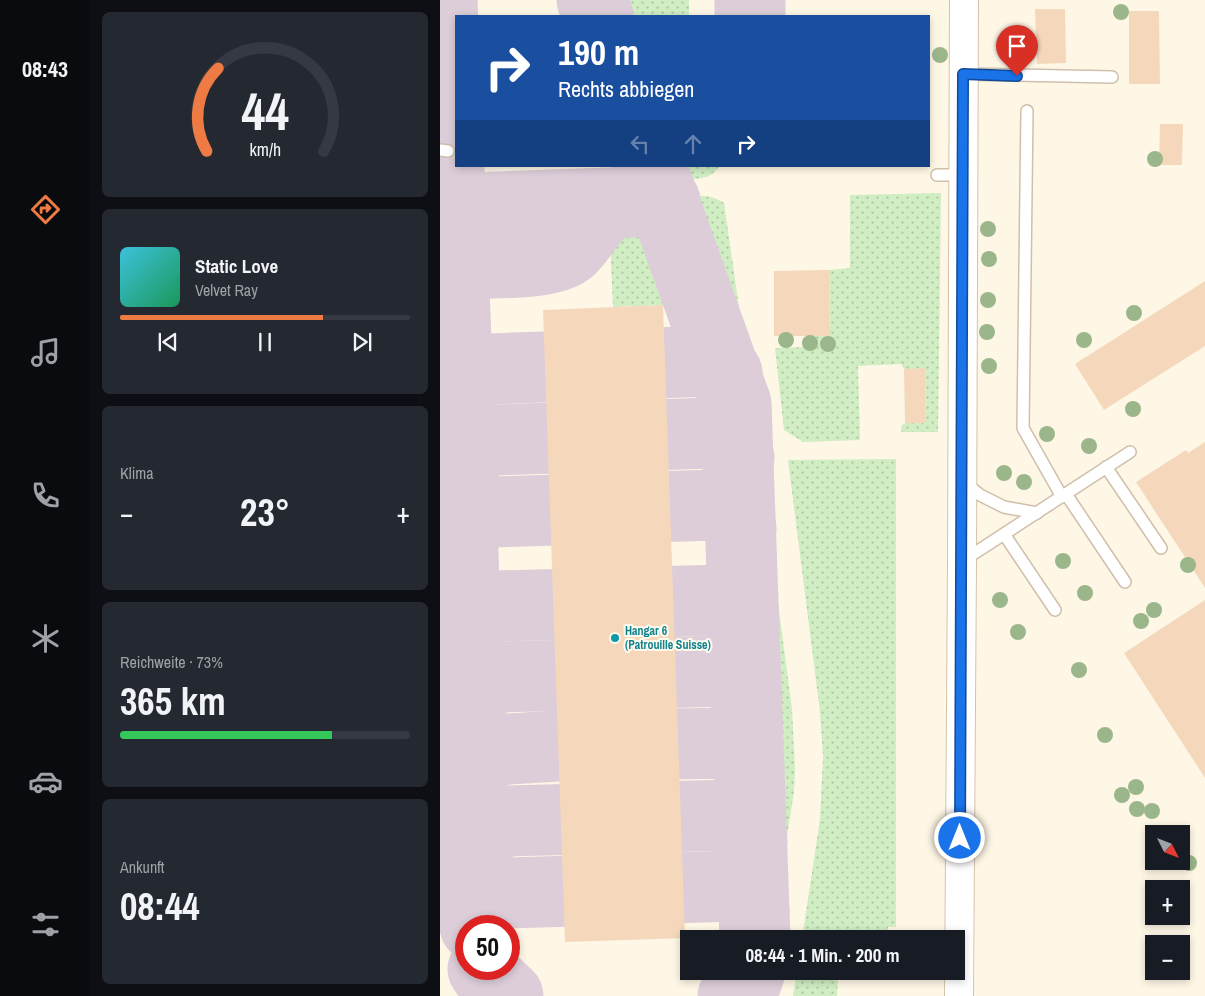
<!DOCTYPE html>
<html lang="de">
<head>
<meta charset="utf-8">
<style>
	:root { --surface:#171b24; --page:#242831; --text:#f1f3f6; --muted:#9ea1a6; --line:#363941; --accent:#ee7b44 }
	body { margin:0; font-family:"Archivo Narrow",sans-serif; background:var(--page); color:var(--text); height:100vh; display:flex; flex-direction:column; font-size:19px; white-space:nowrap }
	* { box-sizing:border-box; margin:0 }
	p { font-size:16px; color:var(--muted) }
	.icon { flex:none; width:28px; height:28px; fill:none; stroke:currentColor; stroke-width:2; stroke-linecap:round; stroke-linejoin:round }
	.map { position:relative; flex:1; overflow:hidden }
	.panel { display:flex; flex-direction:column; gap:12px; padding:12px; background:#0d0f14; width:350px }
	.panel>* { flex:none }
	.hud { position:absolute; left:15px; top:15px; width:475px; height:152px; border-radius:0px; box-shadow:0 2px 8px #0003; background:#1a4fa0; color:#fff; overflow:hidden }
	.needle { width:32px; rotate:132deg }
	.controls { position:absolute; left:705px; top:825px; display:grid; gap:10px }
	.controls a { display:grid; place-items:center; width:45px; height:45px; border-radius:0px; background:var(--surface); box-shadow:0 2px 8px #0003; font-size:25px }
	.speed { position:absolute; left:15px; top:915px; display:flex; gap:10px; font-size:25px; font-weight:700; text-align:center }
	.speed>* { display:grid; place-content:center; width:65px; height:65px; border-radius:50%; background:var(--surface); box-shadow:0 2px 8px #0003; line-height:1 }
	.speed .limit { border:8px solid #d22; background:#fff; color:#111 }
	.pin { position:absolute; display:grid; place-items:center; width:42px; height:42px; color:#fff; margin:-51px -21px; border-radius:50% 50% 50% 0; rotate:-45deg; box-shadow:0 0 5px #0007 }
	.pin .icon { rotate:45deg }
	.me { position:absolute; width:55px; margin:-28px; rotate:0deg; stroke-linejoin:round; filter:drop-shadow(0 0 4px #0008) }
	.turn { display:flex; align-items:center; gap:18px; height:105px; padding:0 20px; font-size:22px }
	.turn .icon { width:65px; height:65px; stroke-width:2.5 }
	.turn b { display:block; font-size:35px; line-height:42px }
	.lanes { display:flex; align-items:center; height:48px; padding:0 20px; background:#0003; justify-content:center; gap:25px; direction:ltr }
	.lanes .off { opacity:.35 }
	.big { font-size:38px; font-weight:700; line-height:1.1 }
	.panel .card { flex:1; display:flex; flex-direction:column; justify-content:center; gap:8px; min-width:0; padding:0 18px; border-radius:8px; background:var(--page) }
	.panel .dial { align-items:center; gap:0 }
	.dial svg { height:130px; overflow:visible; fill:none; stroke:var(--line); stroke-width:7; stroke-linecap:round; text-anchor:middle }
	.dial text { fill:var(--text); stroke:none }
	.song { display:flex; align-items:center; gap:15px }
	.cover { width:60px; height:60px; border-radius:8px; background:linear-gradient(135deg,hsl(190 70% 55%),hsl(150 70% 35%)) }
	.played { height:5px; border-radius:2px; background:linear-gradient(90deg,var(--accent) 70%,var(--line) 70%) }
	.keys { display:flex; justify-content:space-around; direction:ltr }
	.heat { display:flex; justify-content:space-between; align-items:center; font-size:28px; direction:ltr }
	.charge { height:8px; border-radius:4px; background:linear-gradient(90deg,#34c759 73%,var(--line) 0) }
	.trip { position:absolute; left:240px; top:930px; width:285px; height:50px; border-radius:0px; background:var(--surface); box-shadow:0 2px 8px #0003; font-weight:700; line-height:50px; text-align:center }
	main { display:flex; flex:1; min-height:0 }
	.dock { display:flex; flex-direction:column; width:90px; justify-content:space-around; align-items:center; background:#090b0e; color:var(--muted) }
	.dock .icon { width:35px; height:35px }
	.dock .selected { color:var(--accent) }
	.dock b { font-size:22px; color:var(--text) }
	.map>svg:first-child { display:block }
	.grass { fill:url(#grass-dots) }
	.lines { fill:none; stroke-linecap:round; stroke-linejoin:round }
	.taxiway { stroke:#dccdd8; stroke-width:71 }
	.building { fill:#f5d8bc }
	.service-casing { stroke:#d0bfab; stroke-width:14 }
	.secondary-casing { stroke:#d6c2ab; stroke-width:30 }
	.service { stroke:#fff; stroke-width:11 }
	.secondary { stroke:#fff; stroke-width:28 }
	.tree { fill:#9cb68b }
	.route-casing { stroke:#114b97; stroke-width:12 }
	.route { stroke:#1a73e8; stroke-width:9 }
	.culture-dot { fill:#0f9aa8; stroke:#fffaee; stroke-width:2 }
	.labels { text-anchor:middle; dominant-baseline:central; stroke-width:4; stroke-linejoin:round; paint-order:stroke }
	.culture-label { font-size:12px; font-weight:bold; fill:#0d838f; stroke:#fffaee; text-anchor:start }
</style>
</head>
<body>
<main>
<nav class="dock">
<b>08:43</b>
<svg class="icon selected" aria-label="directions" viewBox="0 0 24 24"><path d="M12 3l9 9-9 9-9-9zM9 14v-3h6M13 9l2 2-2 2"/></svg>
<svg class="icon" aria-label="music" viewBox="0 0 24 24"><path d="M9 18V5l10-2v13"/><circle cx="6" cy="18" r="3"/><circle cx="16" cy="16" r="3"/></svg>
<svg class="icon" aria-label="phone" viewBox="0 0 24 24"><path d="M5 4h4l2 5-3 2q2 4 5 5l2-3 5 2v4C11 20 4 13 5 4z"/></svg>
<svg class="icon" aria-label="climate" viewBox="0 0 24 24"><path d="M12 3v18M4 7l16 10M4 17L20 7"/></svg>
<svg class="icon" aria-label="car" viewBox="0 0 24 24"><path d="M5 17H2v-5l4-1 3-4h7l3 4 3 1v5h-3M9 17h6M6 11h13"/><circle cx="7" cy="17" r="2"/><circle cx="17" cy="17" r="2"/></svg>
<svg class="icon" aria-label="filters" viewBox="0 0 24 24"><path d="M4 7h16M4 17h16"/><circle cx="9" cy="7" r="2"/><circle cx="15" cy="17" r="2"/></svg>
</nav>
<section class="panel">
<div class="card dial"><svg viewBox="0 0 100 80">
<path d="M14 69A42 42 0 1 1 86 69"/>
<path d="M14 69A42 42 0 0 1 21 18" stroke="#ee7b44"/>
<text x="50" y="56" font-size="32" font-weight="700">44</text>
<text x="50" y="72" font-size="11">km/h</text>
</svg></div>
<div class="card">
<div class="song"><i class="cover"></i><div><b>Static Love</b><p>Velvet Ray</p></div></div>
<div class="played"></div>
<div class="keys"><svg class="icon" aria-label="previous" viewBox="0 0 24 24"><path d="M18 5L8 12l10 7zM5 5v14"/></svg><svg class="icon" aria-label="pause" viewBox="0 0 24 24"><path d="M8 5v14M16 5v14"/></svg><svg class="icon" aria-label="next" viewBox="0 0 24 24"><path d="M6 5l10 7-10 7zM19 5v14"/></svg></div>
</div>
<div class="card"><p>Klima</p>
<div class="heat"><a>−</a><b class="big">23°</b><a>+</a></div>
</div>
<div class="card"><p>Reichweite · 73%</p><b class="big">365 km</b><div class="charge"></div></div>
<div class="card"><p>Ankunft</p><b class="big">08:44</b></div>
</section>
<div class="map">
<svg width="765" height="996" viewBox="0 0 765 996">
	<defs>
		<pattern id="grass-dots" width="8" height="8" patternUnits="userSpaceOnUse" patternTransform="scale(1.25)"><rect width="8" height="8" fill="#d0edc3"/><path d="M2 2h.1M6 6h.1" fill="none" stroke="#aec3a0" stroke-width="1.8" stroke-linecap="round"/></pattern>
	</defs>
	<rect width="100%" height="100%" fill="#fef7e6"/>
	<g class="grass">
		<polygon points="173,0 249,0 249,16 179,16"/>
		<path d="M 233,166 L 280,166 C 267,182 256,179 238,178 Z"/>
		<polygon points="501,193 498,432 461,432 461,426 465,423 486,423 485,369 464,369 461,364 418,366 420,440 363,442 344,430 335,348 364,347 366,336 390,335 389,270 410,268 410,195"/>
		<path d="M 243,196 C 259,196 271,194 284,203 L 298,300 L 299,308 L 297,311 C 290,312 286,310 282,304 Z"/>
		<path d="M 186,224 L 204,226 L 215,234 L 233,283 C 232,293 230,299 223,305 L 173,307 L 170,240 C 172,230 176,226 186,224 Z"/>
		<polygon points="456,459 456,927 448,927 447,939 362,939 380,819 383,757 380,712 348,460"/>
		<polygon points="322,481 352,709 355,769 354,792 335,911 334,911 330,766 320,482"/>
		<polygon points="0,691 1,691 7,793 0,817"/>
		<polygon points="357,971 423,971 398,979 397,996 353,996"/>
	</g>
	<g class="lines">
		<g class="taxiway">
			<polyline points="2,0 16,338 35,926"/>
			<polyline points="152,0 158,16"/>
			<polyline points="310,16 310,0"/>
			<polyline points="211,166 296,404 315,939"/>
			<polyline points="12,224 15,213 24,208 225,201"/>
			<path d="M 14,274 L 19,266 L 24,264 C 50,262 111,266 130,249 C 142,238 149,221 162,211 C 167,206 173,205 179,202"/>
			<path d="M 18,401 C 22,383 32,374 50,369 L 271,361 L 281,365 L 287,373"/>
			<path d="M 20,470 C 25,453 37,446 53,440 L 273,433 C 289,434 295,445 299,458"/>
			<path d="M 23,542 C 27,525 37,516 54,512 L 276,505 C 291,506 298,516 301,529"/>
			<polyline points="25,636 28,626 35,618 56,606 285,600 296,606 304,624"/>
			<path d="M 28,704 L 41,685 L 61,677 L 288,671 C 300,676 304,685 307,696"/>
			<path d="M 30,776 L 34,768 L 46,756 L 52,752 L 68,749 L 118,746 L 291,743 C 302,749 306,757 309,768"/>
			<path d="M 32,848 L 36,841 L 48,829 L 67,821 L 293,815 C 304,819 309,829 312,840"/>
			<path d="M 35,924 C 39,905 51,899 67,893 L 295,886 C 306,891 311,899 314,911"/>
			<polyline points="43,969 49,978 68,996"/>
			<polyline points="293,996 307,980 310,971"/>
		</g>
	</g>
	<g class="building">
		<polygon points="595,9 625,9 626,63 597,64"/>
		<polygon points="689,11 719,11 720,84 689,84"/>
		<polygon points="720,124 743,124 742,165 719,165"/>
		<polygon points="389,270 390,336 334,336 334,271"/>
		<polygon points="765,281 765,346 664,410 635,364"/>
		<polygon points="223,305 245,938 125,942 103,310"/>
		<polygon points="485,368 486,423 465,423 464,369"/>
		<polygon points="765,442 765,588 696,482 746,450 748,453"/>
		<polygon points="765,600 765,778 684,653"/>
	</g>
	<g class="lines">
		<defs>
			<g id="service">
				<polyline points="523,74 672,77"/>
				<polyline points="587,111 583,428 622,497"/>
				<polyline points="0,150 8,151"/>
				<polyline points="497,175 523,175"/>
				<polyline points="666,467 721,548"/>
				<polyline points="524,482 540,495 564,507 597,513"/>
				<polyline points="626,494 685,582"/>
				<polyline points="564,534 615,610"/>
				<polyline points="524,560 690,452"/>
			</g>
			<polyline id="secondary" points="519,996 522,561 524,0"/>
		</defs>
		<use href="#service" class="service-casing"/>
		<use href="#secondary" class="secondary-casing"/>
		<use href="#service" class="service"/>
		<use href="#secondary" class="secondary"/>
	</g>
	<g class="tree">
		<circle cx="681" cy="12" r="8"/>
		<circle cx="587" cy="51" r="8"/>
		<circle cx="500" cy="55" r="8"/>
		<circle cx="715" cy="159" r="8"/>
		<circle cx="548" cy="229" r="8"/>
		<circle cx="549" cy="259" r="8"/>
		<circle cx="548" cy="300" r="8"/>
		<circle cx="694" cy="313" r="8"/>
		<circle cx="547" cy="332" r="8"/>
		<circle cx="346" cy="340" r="8"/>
		<circle cx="644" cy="340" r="8"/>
		<circle cx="370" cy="343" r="8"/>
		<circle cx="388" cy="344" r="8"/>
		<circle cx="549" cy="366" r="8"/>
		<circle cx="693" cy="409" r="8"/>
		<circle cx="607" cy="434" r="8"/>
		<circle cx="649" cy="446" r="8"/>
		<circle cx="564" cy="473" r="8"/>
		<circle cx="584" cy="482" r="8"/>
		<circle cx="623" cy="561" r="8"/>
		<circle cx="748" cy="565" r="8"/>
		<circle cx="645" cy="593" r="8"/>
		<circle cx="560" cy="600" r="8"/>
		<circle cx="714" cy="610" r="8"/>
		<circle cx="701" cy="621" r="8"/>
		<circle cx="578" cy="632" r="8"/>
		<circle cx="639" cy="670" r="8"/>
		<circle cx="665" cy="735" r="8"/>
		<circle cx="696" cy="787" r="8"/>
		<circle cx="682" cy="795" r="8"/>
		<circle cx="697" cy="809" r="8"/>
		<circle cx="712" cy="811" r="8"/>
		<circle cx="749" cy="863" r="8"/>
	</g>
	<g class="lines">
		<defs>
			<polyline id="route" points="520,838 523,74 577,76"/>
		</defs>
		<use href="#route" class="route-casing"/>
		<use href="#route" class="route"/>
	</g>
	<circle class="culture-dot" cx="175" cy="638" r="5"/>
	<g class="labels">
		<g class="culture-label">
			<text x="185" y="631">Hangar 6<tspan x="185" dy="14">(Patrouille Suisse)</tspan></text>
		</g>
	</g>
</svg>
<div class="controls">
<a><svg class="needle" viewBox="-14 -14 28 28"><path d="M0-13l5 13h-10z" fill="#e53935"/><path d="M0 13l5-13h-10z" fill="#9ea1a6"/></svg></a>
<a>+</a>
<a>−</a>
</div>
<div class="speed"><div class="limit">50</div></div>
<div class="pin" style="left:577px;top:76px;background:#d93025"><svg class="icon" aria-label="arrive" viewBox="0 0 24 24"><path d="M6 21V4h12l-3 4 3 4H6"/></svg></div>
<svg class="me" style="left:520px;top:838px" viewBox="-20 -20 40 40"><circle r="17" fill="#1a73e8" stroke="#fff" stroke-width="3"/><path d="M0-11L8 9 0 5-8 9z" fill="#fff"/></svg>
<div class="trip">08:44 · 1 Min. · 200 m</div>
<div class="hud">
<div class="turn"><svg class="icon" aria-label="right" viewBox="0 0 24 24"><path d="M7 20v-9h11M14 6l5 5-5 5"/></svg><div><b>190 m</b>Rechts abbiegen</div></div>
<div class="lanes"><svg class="icon off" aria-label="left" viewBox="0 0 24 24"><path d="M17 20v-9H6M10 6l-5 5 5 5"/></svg><svg class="icon off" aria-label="ahead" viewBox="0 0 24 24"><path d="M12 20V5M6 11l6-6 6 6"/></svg><svg class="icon" aria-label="right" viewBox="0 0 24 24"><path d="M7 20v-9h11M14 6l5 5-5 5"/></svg></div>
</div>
</div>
</main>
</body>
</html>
